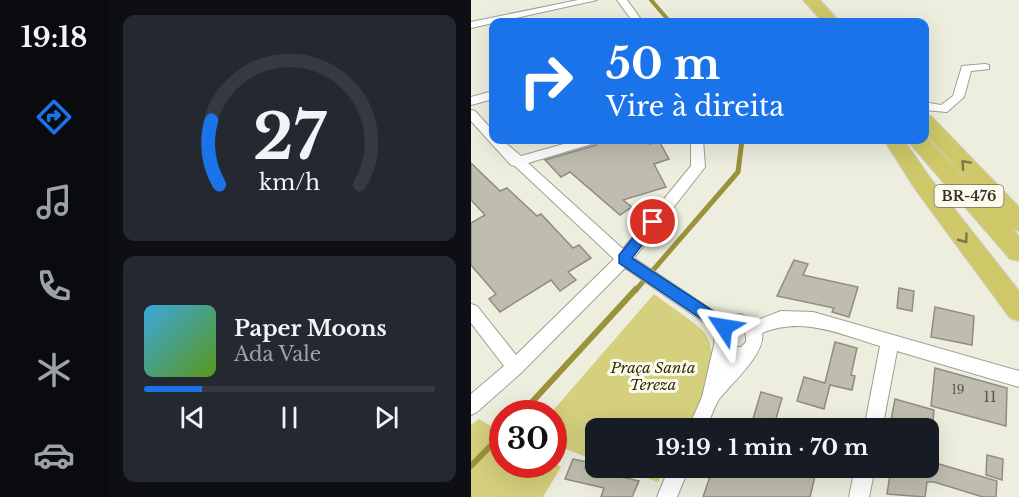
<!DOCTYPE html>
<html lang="pt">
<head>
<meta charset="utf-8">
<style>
	:root { --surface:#171b24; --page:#242831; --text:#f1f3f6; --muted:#9ea1a6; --line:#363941; --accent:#1a73e8 }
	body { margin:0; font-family:"Libre Baskerville",serif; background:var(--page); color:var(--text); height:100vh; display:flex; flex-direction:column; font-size:22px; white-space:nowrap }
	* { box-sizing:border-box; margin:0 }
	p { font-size:20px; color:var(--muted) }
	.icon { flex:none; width:33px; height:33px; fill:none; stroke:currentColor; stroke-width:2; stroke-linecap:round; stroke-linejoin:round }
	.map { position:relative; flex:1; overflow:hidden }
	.panel { display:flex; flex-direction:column; gap:15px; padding:15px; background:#0d0f14; width:363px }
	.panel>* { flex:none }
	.banner { position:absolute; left:18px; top:18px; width:440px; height:126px; border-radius:12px; box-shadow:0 6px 24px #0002; background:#1a73e8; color:#fff; overflow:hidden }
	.speed { position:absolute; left:18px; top:400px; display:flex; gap:12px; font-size:30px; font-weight:700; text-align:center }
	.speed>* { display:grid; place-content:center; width:78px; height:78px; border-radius:50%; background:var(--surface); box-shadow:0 6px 24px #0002; line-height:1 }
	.speed .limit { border:9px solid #d22; background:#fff; color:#111 }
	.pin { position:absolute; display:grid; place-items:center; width:51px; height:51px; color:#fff; margin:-26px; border:3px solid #fff; border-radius:50%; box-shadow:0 2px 6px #0007 }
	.me { position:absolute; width:66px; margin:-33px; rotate:303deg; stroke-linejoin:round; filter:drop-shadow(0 0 4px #0008) }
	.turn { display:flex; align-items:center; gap:21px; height:126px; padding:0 18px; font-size:27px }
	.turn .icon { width:78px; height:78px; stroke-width:2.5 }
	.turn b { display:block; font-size:42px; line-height:51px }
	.panel .tile { flex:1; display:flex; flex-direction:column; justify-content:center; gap:9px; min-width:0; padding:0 21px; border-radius:12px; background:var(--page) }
	.panel .dial { align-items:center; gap:0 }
	.dial svg { height:156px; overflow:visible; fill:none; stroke:var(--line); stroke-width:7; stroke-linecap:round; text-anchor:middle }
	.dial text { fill:var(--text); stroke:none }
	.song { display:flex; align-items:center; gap:18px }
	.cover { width:72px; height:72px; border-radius:9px; background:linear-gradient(135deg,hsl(200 70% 55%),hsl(90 70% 35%)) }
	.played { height:6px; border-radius:3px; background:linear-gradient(90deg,var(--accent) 20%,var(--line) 20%) }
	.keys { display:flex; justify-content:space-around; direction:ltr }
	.trip { position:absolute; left:114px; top:418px; width:354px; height:60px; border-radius:12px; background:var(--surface); box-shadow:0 6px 24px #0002; font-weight:700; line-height:60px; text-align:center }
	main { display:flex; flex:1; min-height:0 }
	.menu { display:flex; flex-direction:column; width:108px; justify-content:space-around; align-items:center; background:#090b0e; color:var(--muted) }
	.menu .icon { width:42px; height:42px }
	.menu .selected { color:var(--accent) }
	.menu b { font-size:27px; color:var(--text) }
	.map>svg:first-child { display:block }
	.green { fill:#d5d07d }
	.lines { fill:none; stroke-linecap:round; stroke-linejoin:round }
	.stream-far2 { stroke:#9a933b; stroke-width:4 }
	.stream-far1 { stroke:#9a933b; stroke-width:5 }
	.stream { stroke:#9a933b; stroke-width:6 }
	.building { fill:#bebdaf; stroke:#8e8d7f; stroke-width:1.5 }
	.minor-casing { stroke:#a0a092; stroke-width:2 }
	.trunk-casing { stroke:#cfcecd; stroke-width:2 }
	.minor { fill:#fff; fill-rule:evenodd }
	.trunk { fill:#cfc868; fill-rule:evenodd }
	.oneway { stroke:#7a7749 }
	.route { fill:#1a73e8; stroke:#114b97; stroke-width:1.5 }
	.labels { text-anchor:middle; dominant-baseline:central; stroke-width:6; stroke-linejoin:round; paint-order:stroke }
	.number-label { font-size:12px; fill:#57564f }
	.shield { fill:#fcfbec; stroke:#717068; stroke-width:1.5 }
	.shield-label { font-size:14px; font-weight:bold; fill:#35342f }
	.park-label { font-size:15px; font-style:italic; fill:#302d06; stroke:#fcfbec }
	.near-number-label { font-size:15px; fill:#57564f }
</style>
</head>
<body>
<main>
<nav class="menu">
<b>19:18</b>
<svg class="icon selected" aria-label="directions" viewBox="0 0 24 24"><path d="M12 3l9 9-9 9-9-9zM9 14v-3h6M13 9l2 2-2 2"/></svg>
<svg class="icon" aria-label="music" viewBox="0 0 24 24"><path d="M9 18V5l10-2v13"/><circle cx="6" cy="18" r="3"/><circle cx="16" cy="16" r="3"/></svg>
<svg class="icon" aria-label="phone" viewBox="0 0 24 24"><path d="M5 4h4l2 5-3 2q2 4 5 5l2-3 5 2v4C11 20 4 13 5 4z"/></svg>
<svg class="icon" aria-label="climate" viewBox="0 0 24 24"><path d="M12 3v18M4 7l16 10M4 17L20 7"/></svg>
<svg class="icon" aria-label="car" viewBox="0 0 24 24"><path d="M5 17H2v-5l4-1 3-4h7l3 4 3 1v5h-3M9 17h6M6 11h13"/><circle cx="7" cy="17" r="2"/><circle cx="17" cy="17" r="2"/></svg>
</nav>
<section class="panel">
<div class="tile dial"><svg viewBox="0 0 100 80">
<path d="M14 69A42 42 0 1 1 86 69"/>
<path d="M14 69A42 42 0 0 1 10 36" stroke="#1a73e8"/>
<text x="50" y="56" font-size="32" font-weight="700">27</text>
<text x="50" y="72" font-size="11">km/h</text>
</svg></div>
<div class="tile">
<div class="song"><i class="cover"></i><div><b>Paper Moons</b><p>Ada Vale</p></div></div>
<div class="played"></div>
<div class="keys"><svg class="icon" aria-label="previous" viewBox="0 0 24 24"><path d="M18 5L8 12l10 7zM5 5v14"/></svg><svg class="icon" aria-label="pause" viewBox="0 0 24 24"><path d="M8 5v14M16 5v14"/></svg><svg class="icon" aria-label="next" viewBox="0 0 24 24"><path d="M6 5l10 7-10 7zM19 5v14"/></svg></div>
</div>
</section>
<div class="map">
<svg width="548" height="497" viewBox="0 0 548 497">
	<rect width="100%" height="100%" fill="#eeeedf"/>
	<g class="green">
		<path d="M 183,294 C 194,303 229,325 235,335 C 252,363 228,404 215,429 L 124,429 L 124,460 L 83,445 L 82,414 L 79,414 Z"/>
		<polygon points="8,419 31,432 32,465 82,465 83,462 90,467 72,497 0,497 0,425"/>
		<polygon points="147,468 195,468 187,482"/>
	</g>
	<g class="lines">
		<polyline class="stream-far2" points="180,0 199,22"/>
		<polyline class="stream-far1" points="164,291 267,172 271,140"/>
		<g class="stream">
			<polyline points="50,414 165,289"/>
			<polyline points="0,466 32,433"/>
		</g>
	</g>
	<g class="building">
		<polygon points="128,140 176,140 179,144 188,141 198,159 183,164 195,187 152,200 161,207 149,215 99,172 90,177 74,160 125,145"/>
		<polygon points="0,163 29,191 36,188 66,216 70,214 102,248 108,245 120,258 97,272 105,280 89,291 80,280 29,312 18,299 25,294 0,265 0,223 14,215 0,200"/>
		<polygon points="323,260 337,264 332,275 387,287 378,317 361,312 363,308 306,296"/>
		<polygon points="428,288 443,291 441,311 426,308"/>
		<polygon points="464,307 503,316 501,345 460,337"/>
		<polygon points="364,342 386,348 380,375 384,376 381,390 359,385 353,409 326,401 333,377 354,383"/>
		<polygon points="464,368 536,388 535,426 460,406"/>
		<polygon points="290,392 311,398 302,429 279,429"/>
		<polygon points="424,399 463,410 461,432 420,420"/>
		<polygon points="516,455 532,459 531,480 515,475"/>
		<polygon points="102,459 116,462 114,468 168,481 161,497 130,497 133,488 94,479"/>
		<polygon points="458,461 526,481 525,497 512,497 463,482 456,482 454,497 416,494 420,468 458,468"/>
		<polygon points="242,468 346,468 339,497 232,497"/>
	</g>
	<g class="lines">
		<defs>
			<g id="minor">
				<polygon points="107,0 126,0 0,28 0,22"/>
				<polygon points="146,0 156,0 172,22 162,22"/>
				<polygon points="514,64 518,65 518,69 500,71 493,97 476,112 453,110 453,102 470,105 482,96 491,66"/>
				<polygon points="22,91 22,99 0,105 0,97"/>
				<path d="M 0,110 L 4,111 L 22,131 L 22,140 L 31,140 L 50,156 L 107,140 L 126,140 L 124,143 L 57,163 L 152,249 L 220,166 L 220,140 L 232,140 L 234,167 L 163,258 L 253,318 L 269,314 L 284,321 L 310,311 L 342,312 L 548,371 L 548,387 L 426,351 L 411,429 L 393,429 L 409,346 C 368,334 333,316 291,333 C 295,353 261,383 249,398 C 243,406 239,420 235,429 L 217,429 L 231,397 L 243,345 L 244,330 L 154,268 L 50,373 L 6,412 L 0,415 L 0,394 L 33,366 L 0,323 L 0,304 L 6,306 L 45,355 L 143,259 L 44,166 L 40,165 L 0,121 ZM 265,328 L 271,329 L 275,335 L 275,342 L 270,347 L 264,347 L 259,341 L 259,333 Z"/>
				<polygon points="198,468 218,468 206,497 186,497"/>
				<polygon points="384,468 404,468 398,497 378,497"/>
			</g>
			<g id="trunk">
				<polygon points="332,0 349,0 369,22 352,22"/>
				<polygon points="453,114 460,116 548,207 548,231 541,228 548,236 548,261 539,259 440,145 437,140 453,140 454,135 521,207 453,132"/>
				<polygon points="413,140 433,140 460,179 548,291 548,321 539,318 444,189"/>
			</g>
		</defs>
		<use href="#minor" class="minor-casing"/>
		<use href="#trunk" class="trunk-casing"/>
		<use href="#minor" class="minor"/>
		<use href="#trunk" class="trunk"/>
	</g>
	<defs><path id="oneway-chevron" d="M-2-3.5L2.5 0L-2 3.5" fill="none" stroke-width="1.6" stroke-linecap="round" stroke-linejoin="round" transform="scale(1.5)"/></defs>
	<g class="oneway">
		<use href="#oneway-chevron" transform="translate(494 164) rotate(-133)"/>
		<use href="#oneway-chevron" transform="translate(493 239) rotate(53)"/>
	</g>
	<polygon class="route" points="182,217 189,222 161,258 259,322 261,327 259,331 248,331 148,263 148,255 178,218"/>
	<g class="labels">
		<g class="number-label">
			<text x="487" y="389">19</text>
		</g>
		<rect class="shield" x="463.5" y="185" width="69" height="22" rx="4.5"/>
		<g class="shield-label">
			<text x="498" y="196">BR-476</text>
		</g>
		<g class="park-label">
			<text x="182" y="367">Praça Santa<tspan x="182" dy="17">Tereza</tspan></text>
		</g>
		<g class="near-number-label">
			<text x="519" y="396">11</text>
		</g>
	</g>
</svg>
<div class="speed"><div class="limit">30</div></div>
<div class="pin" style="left:182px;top:222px;background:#d93025"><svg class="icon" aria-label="arrive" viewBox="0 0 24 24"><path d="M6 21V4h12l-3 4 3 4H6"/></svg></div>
<svg class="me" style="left:253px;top:327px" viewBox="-20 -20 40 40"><path d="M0-17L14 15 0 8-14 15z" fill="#1a73e8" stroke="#fff" stroke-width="4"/></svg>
<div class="trip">19:19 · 1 min · 70 m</div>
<div class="banner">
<div class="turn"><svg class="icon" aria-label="right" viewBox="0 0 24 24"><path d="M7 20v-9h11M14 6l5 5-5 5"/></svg><div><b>50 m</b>Vire à direita</div></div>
</div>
</div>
</main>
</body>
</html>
